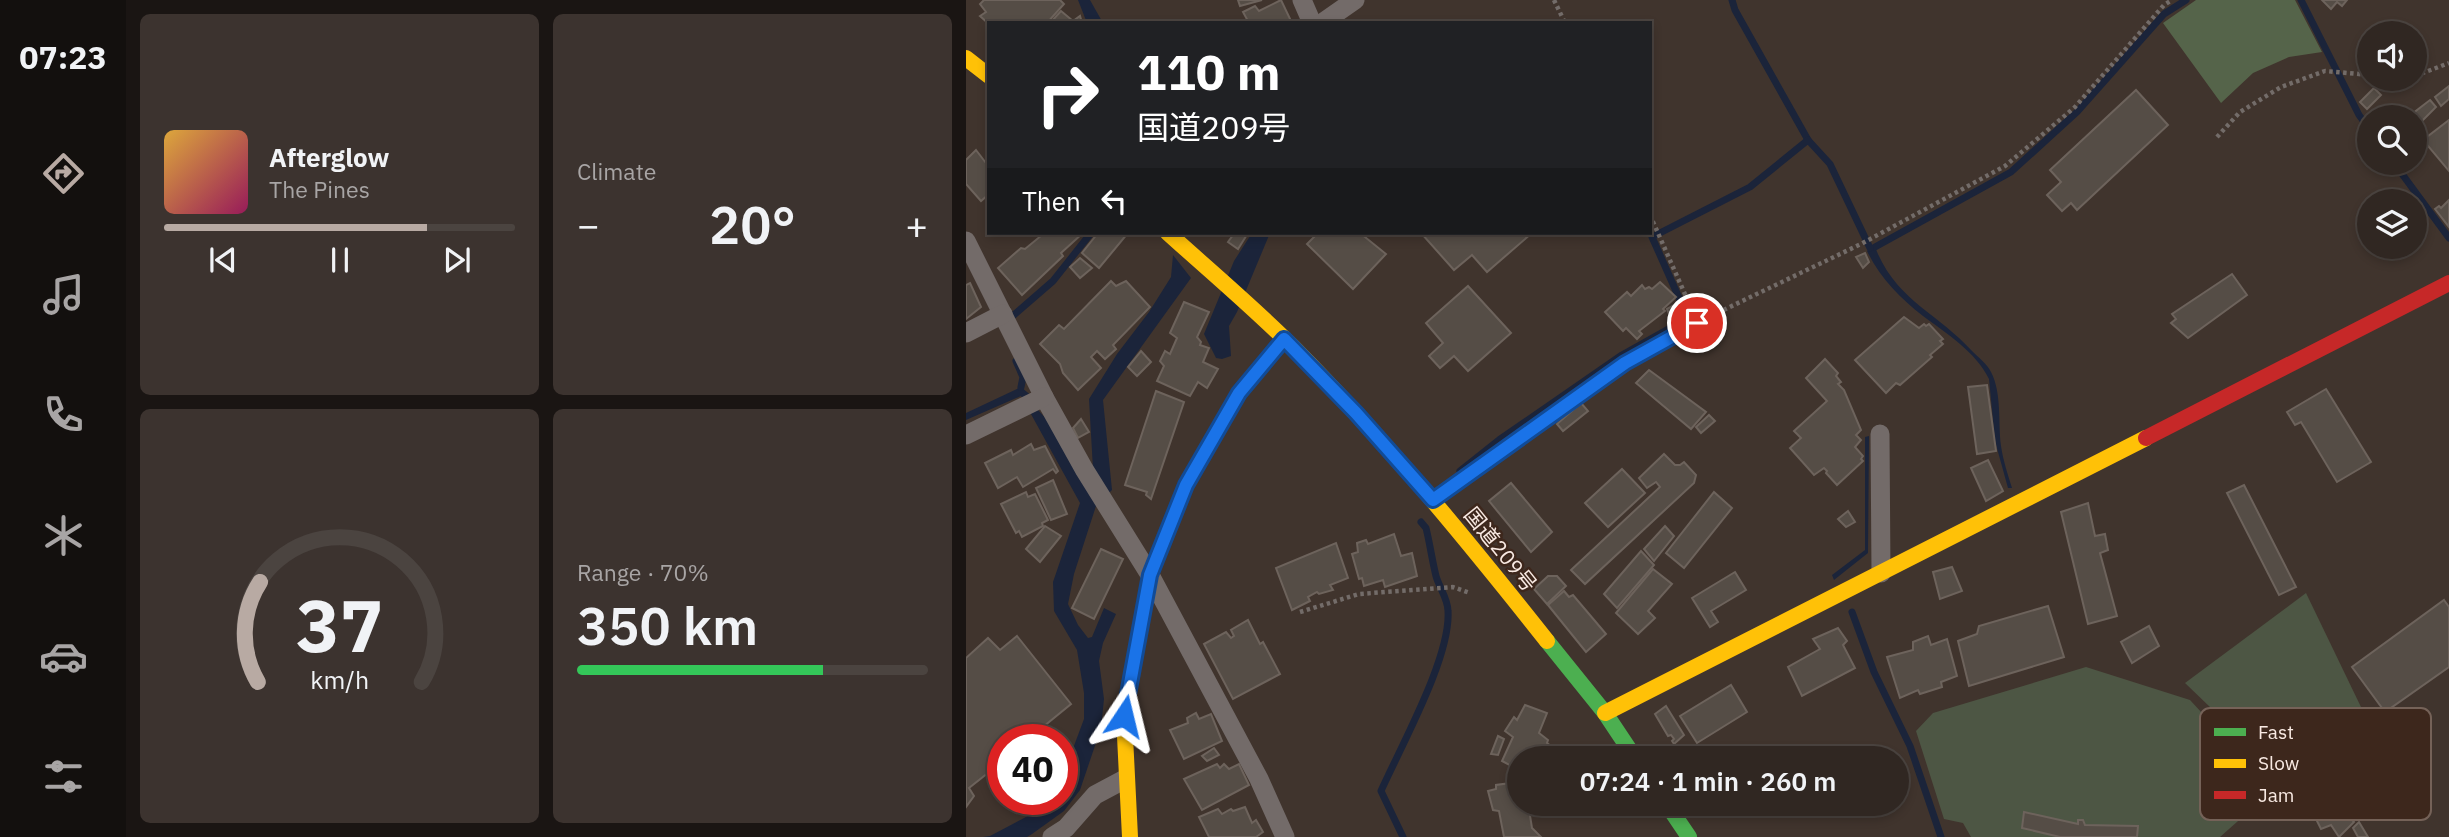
<!DOCTYPE html>
<html lang="en">
<head>
<meta charset="utf-8">
<style>
	:root { --surface:#302722; --page:#3c332f; --text:#f1f3f6; --muted:#a8a5a5; --line:#4b4440; --accent:#b8aaa3 }
	body { margin:0; font-family:"IBM Plex Sans","Noto Sans JP",sans-serif; background:var(--page); color:var(--text); height:100vh; display:flex; flex-direction:column; font-size:26px; white-space:nowrap }
	* { box-sizing:border-box; margin:0 }
	p { font-size:23px; color:var(--muted) }
	.icon { flex:none; width:38px; height:38px; fill:none; stroke:currentColor; stroke-width:2; stroke-linecap:round; stroke-linejoin:round }
	.map { position:relative; flex:1; overflow:hidden }
	.details { display:flex; flex-direction:column; gap:14px; padding:14px; background:#1a1513; width:840px }
	.details>* { flex:none }
	.hud { position:absolute; left:21px; top:21px; width:665px; height:214px; border-radius:0px; box-shadow:0 4px 10px #0003,0 0 0 2px var(--line); background:#202124; color:#fff; overflow:hidden }
	.fabs { position:absolute; left:1391px; top:21px; display:grid; gap:14px }
	.fabs a { display:grid; place-items:center; width:70px; height:70px; border-radius:50%; background:var(--surface); box-shadow:0 4px 10px #0003,0 0 0 2px var(--line); font-size:35px }
	.speed { position:absolute; left:21px; top:724px; display:flex; gap:14px; font-size:35px; font-weight:700; text-align:center }
	.speed>* { display:grid; place-content:center; width:91px; height:91px; border-radius:50%; background:var(--surface); box-shadow:0 4px 10px #0003,0 0 0 2px var(--line); line-height:1 }
	.speed .limit { border:10px solid #d22; background:#fff; color:#111 }
	.pin { position:absolute; display:grid; place-items:center; width:60px; height:60px; color:#fff; margin:-30px; border:4px solid #fff; border-radius:50%; box-shadow:0 2px 7px #0007 }
	.me { position:absolute; width:77px; margin:-38px; rotate:10deg; stroke-linejoin:round; filter:drop-shadow(0 0 5px #0008) }
	.turn { display:flex; align-items:center; gap:24px; height:147px; padding:0 35px; font-size:32px }
	.turn .icon { width:91px; height:91px; stroke-width:2.5 }
	.turn b { display:block; font-size:49px; line-height:60px }
	.then { display:flex; align-items:center; height:66px; padding:0 35px; background:#0003; gap:14px; font-size:26px }
	.big { font-size:52px; font-weight:600; line-height:1.1 }
	.details .card { flex:1; display:flex; flex-direction:column; justify-content:center; gap:10px; min-width:0; padding:0 24px; border-radius:10px; background:var(--page) }
	.details .dial { align-items:center; gap:0 }
	.dial svg { height:182px; overflow:visible; fill:none; stroke:var(--line); stroke-width:7; stroke-linecap:round; text-anchor:middle }
	.dial text { fill:var(--text); stroke:none }
	.song { display:flex; align-items:center; gap:21px }
	.cover { width:84px; height:84px; border-radius:10px; background:linear-gradient(135deg,hsl(40 70% 55%),hsl(330 70% 35%)) }
	.played { height:7px; border-radius:4px; background:linear-gradient(90deg,var(--accent) 75%,var(--line) 75%) }
	.keys { display:flex; justify-content:space-around; direction:ltr }
	.heat { display:flex; justify-content:space-between; align-items:center; font-size:38px; direction:ltr }
	.charge { height:10px; border-radius:5px; background:linear-gradient(90deg,#34c759 70%,var(--line) 0) }
	.details .tiles { flex:1; display:grid; gap:14px; grid-template-columns:repeat(2,1fr) }
	.trip { position:absolute; left:541px; top:746px; width:402px; height:70px; border-radius:35px; background:var(--surface); box-shadow:0 4px 10px #0003,0 0 0 2px var(--line); font-weight:600; line-height:70px; text-align:center }
	main { display:flex; flex:1; min-height:0 }
	.tabs { display:flex; flex-direction:column; width:126px; justify-content:space-around; align-items:center; background:#13100e; color:var(--muted) }
	.tabs .icon { width:49px; height:49px }
	.tabs .on { color:var(--accent) }
	.tabs b { font-size:32px; color:var(--text) }
	.map>svg:first-child { display:block }
	.green { fill:#4d5644 }
	.forest { fill:#55644a }
	.water { fill:#1b243a }
	.lines { fill:none; stroke-linecap:round; stroke-linejoin:round }
	.stream { stroke:#1b243a; stroke-width:7 }
	.building { fill:#554d46; stroke:#6d635c; stroke-width:2 }
	.path { stroke:#736c69; stroke-width:4.5; stroke-dasharray:3.5 3.5; stroke-linecap:butt }
	.lane { stroke:#736b69; stroke-width:10 }
	.street { stroke:#736b69; stroke-width:19 }
	.fast { stroke:#4caf50; stroke-width:16 }
	.slow { stroke:#ffc107; stroke-width:16 }
	.jam { stroke:#c62828; stroke-width:16 }
	.route-casing { stroke:#114b97; stroke-width:18 }
	.route { stroke:#1a73e8; stroke-width:12 }
	.labels { text-anchor:middle; dominant-baseline:central; stroke-width:5; stroke-linejoin:round; paint-order:stroke }
	.street-label { font-size:21px; fill:#f9eae3; stroke:#3d271c }
	.key { fill:#3d271c; stroke:#756258; stroke-width:2 }
	.key-label { font-size:19px; fill:#f9eae3 }
</style>
</head>
<body>
<main>
<nav class="tabs">
<b>07:23</b>
<svg class="icon on" aria-label="directions" viewBox="0 0 24 24"><path d="M12 3l9 9-9 9-9-9zM9 14v-3h6M13 9l2 2-2 2"/></svg>
<svg class="icon" aria-label="music" viewBox="0 0 24 24"><path d="M9 18V5l10-2v13"/><circle cx="6" cy="18" r="3"/><circle cx="16" cy="16" r="3"/></svg>
<svg class="icon" aria-label="phone" viewBox="0 0 24 24"><path d="M5 4h4l2 5-3 2q2 4 5 5l2-3 5 2v4C11 20 4 13 5 4z"/></svg>
<svg class="icon" aria-label="climate" viewBox="0 0 24 24"><path d="M12 3v18M4 7l16 10M4 17L20 7"/></svg>
<svg class="icon" aria-label="car" viewBox="0 0 24 24"><path d="M5 17H2v-5l4-1 3-4h7l3 4 3 1v5h-3M9 17h6M6 11h13"/><circle cx="7" cy="17" r="2"/><circle cx="17" cy="17" r="2"/></svg>
<svg class="icon" aria-label="filters" viewBox="0 0 24 24"><path d="M4 7h16M4 17h16"/><circle cx="9" cy="7" r="2"/><circle cx="15" cy="17" r="2"/></svg>
</nav>
<section class="details">
<div class="tiles">
<div class="card">
<div class="song"><i class="cover"></i><div><b>Afterglow</b><p>The Pines</p></div></div>
<div class="played"></div>
<div class="keys"><svg class="icon" aria-label="previous" viewBox="0 0 24 24"><path d="M18 5L8 12l10 7zM5 5v14"/></svg><svg class="icon" aria-label="pause" viewBox="0 0 24 24"><path d="M8 5v14M16 5v14"/></svg><svg class="icon" aria-label="next" viewBox="0 0 24 24"><path d="M6 5l10 7-10 7zM19 5v14"/></svg></div>
</div>
<div class="card"><p>Climate</p>
<div class="heat"><a>−</a><b class="big">20°</b><a>+</a></div>
</div>
<div class="card dial"><svg viewBox="0 0 100 80">
<path d="M14 69A42 42 0 1 1 86 69"/>
<path d="M14 69A42 42 0 0 1 15 25" stroke="#b8aaa3"/>
<text x="50" y="56" font-size="32" font-weight="700">37</text>
<text x="50" y="72" font-size="11">km/h</text>
</svg></div>
<div class="card"><p>Range · 70%</p><b class="big">350 km</b><div class="charge"></div></div>
</div>
</section>
<div class="map">
<svg width="1483" height="837" viewBox="0 0 1483 837">
	<rect width="100%" height="100%" fill="#40342d"/>
	<g class="green">
		<polygon points="1340,593 1408,734 1323,783 1219,683"/>
		<polygon points="1120,667 1224,700 1307,790 1254,837 1005,837 997,823 978,819 950,731 967,713"/>
	</g>
	<polygon class="forest" points="1230,0 1329,0 1356,52 1323,57 1287,73 1255,103 1197,23"/>
	<g class="water">
		<polygon points="112,0 124,0 137,23 121,23"/>
		<polygon points="286,233 304,233 271,312 263,326 265,356 256,359 250,358 238,334 268,261"/>
		<path d="M 909,247 C 930,301 971,312 1007,352 C 1013,358 1021,364 1025,372 C 1036,393 1032,423 1035,446 C 1037,460 1042,475 1046,488 L 1042,488 L 1029,441 L 1023,379 C 1010,352 980,333 957,316 C 934,298 914,278 901,251 L 904,248 Z"/>
		<polygon points="207,255 225,278 137,400 146,490 130,506 108,574 102,604 112,625 122,638 126,637 138,608 150,614 137,643 133,661 138,699 135,728 114,790 98,811 66,834 61,837 17,837 24,836 75,809 84,800 96,800 96,778 118,719 118,693 111,650 88,611 87,582 114,503 55,396 0,420 0,413 55,387 67,397 72,410 127,469 123,399 151,354 183,312 205,277"/>
		<polygon points="903,436 902,553 868,580 866,575 899,550 899,437"/>
	</g>
	<g class="lines">
		<g class="stream">
			<polyline points="766,0 769,10 842,140"/>
			<polyline points="1335,0 1393,115 1404,130"/>
			<polyline points="1428,163 1483,238"/>
			<polyline points="909,247 1045,172 1111,112 1198,14 1220,0"/>
			<polyline points="41,321 87,281 125,233"/>
			<polyline points="50,361 57,377 55,387"/>
			<polyline points="494,471 533,440 656,355 722,318 686,237 784,187 842,140 864,164 904,248"/>
			<polyline points="886,612 908,672 944,746 975,837"/>
			<path d="M 437,837 L 415,791 C 435,746 485,657 482,611 C 482,599 473,587 470,576 C 466,560 464,544 460,528 L 455,522"/>
		</g>
	</g>
	<g class="building">
		<polygon points="18,0 94,0 98,4 81,23 23,24 14,16 20,12 14,4"/>
		<polygon points="272,0 296,0 274,6"/>
		<polygon points="315,0 326,23 283,23 277,12 289,6 293,11"/>
		<polygon points="1356,0 1381,0 1376,6 1371,2 1365,9"/>
		<polygon points="95,11 107,21 114,16 116,23 84,23"/>
		<polygon points="1483,86 1483,99 1475,106 1469,97"/>
		<polygon points="1408,88 1415,95 1401,109 1394,102"/>
		<polygon points="1170,90 1202,125 1111,210 1105,203 1096,211 1081,195 1095,182 1084,170"/>
		<polygon points="1464,100 1470,107 1454,123 1446,114"/>
		<polygon points="1483,120 1483,171 1457,140"/>
		<polygon points="10,150 23,167 23,194 15,201 0,184 0,160"/>
		<polygon points="1483,200 1483,227 1469,209 1473,206 1475,208"/>
		<polygon points="75,233 117,233 95,253 97,256 56,295 32,268 55,248 59,249 76,235"/>
		<polygon points="132,233 162,233 133,268 116,253"/>
		<polygon points="263,233 282,233 272,249 262,242 267,235"/>
		<polygon points="352,233 394,233 420,254 387,289 341,244"/>
		<polygon points="455,233 566,233 521,272 506,255 488,270"/>
		<polygon points="899,253 903,262 897,268 890,257"/>
		<polygon points="114,258 126,268 114,278 104,267"/>
		<polygon points="1266,274 1281,295 1222,338 1205,323 1210,319 1206,314"/>
		<polygon points="145,281 150,286 160,281 184,307 147,345 150,349 139,359 131,351 125,357 135,368 112,390 97,373 94,364 74,344 93,325 98,329"/>
		<polygon points="694,282 710,297 697,309 699,311 673,331 676,334 671,339 660,328 657,331 639,312 661,292 665,296 676,285 679,289 683,287 686,289"/>
		<polygon points="4,283 15,307 0,319 0,285"/>
		<polygon points="502,286 545,333 502,371 488,356 474,368 463,356 477,343 460,323"/>
		<polygon points="218,302 243,312 231,337 235,342 234,345 243,348 237,362 252,369 241,388 232,382 224,396 191,381 198,366 194,361 199,351 204,354 211,338 204,333"/>
		<polygon points="712,303 718,318 706,322 701,309"/>
		<polygon points="938,317 953,328 958,324 960,326 963,324 977,339 974,341 977,344 964,355 966,357 934,385 930,383 920,393 889,360"/>
		<polygon points="742,326 747,332 724,345 718,339"/>
		<polygon points="175,351 185,362 171,376 162,367"/>
		<polygon points="859,359 872,373 870,376 875,382 872,384 878,390 895,430 890,435 895,440 889,447 897,456 895,459 897,461 871,485 860,473 861,471 858,468 848,475 824,448 835,438 828,431 861,401 840,378"/>
		<polygon points="683,370 740,412 725,429 670,383"/>
		<polygon points="1021,385 1030,451 1011,454 1002,387"/>
		<polygon points="1360,389 1405,462 1371,482 1335,422 1329,425 1321,412"/>
		<polygon points="190,391 218,402 185,499 180,495 181,492 159,485"/>
		<polygon points="615,403 622,411 597,431 591,424"/>
		<polygon points="743,415 749,421 735,433 730,427"/>
		<polygon points="115,419 123,432 112,438 107,428"/>
		<polygon points="65,444 68,450 79,446 92,471 90,473 87,469 57,487 51,477 32,488 19,463 45,450 47,455"/>
		<polygon points="698,454 709,465 714,465 718,462 730,475 728,483 619,584 605,570 694,487 690,482 681,488 673,478"/>
		<polygon points="1022,460 1037,491 1020,501 1005,468"/>
		<polygon points="656,469 679,493 642,527 619,503"/>
		<polygon points="87,480 101,514 85,520 70,488"/>
		<polygon points="545,483 586,532 565,552 523,501"/>
		<polygon points="1278,485 1330,587 1313,595 1261,493"/>
		<polygon points="60,492 62,497 69,494 82,520 76,523 77,526 56,537 53,531 50,533 35,504"/>
		<polygon points="748,492 766,508 718,568 700,553"/>
		<polygon points="1122,503 1129,536 1139,534 1142,550 1134,553 1151,616 1122,624 1095,512"/>
		<polygon points="882,511 889,522 880,527 872,519"/>
		<polygon points="79,526 95,536 74,562 60,549"/>
		<polygon points="699,526 708,536 688,561 678,549"/>
		<polygon points="428,534 435,556 446,553 451,576 419,587 417,580 398,586 396,578 393,579 386,554 392,552 391,543 400,540 402,544"/>
		<polygon points="370,543 382,578 364,585 367,590 353,594 351,592 342,597 344,601 326,610 310,568"/>
		<polygon points="135,549 157,559 128,619 106,608"/>
		<polygon points="675,551 688,565 651,608 638,594"/>
		<polygon points="986,567 996,591 974,599 967,572"/>
		<polygon points="687,569 706,584 682,611 689,618 672,634 650,613"/>
		<polygon points="769,572 780,590 745,611 752,622 744,627 726,598"/>
		<polygon points="582,576 591,576 600,586 581,604 568,589"/>
		<polygon points="598,591 603,597 607,595 640,634 620,652 582,605"/>
		<polygon points="1478,600 1483,607 1483,667 1419,712 1386,667"/>
		<polygon points="1082,606 1098,657 1003,686 992,641 1011,634 1013,626"/>
		<polygon points="282,620 294,644 297,642 314,674 267,699 238,644 260,632 265,638 268,636 265,630"/>
		<polygon points="1183,626 1193,646 1166,663 1155,642"/>
		<polygon points="872,628 881,641 877,645 889,668 836,696 822,667 854,649 847,639"/>
		<polygon points="51,636 105,704 61,740 37,740 37,761 3,788 8,796 0,807 0,658 22,638 34,650"/>
		<polygon points="962,636 965,645 981,639 991,676 975,682 976,687 954,694 952,690 934,698 921,657 947,650 947,642"/>
		<polygon points="765,685 781,712 731,743 714,716"/>
		<polygon points="559,705 581,713 573,733 582,740 581,743 585,746 580,755 575,755 574,758 553,758 553,770 536,761 547,737 539,731 548,717 551,720"/>
		<polygon points="700,706 718,735 708,744 706,741 708,739 705,735 702,736 689,714"/>
		<polygon points="230,713 233,719 245,714 256,741 218,759 204,730 222,723 221,718"/>
		<polygon points="532,736 538,739 532,755 525,754"/>
		<polygon points="248,748 253,755 241,761 236,756"/>
		<polygon points="1420,749 1438,786 1383,816 1388,822 1373,837 1365,825 1355,829 1337,793"/>
		<polygon points="251,764 254,768 258,764 263,769 273,764 283,785 236,810 218,779"/>
		<polygon points="553,782 553,803 562,803 566,828 575,837 538,837 533,811 527,810 522,791 530,789 530,785"/>
		<polygon points="279,807 286,823 290,820 297,832 290,837 243,837 233,817 252,809 256,814 265,809 267,811"/>
		<polygon points="1058,812 1112,824 1112,820 1117,820 1119,825 1172,826 1171,837 1094,837 1056,828"/>
		<polygon points="1393,822 1402,837 1392,837 1387,828"/>
	</g>
	<g class="lines">
		<g class="path">
			<polyline points="588,0 599,23"/>
			<polyline points="1449,76 1483,63"/>
			<polyline points="1425,79 1426,79"/>
			<polyline points="1251,137 1274,112 1315,87 1359,71 1404,75"/>
			<polyline points="684,215 726,310"/>
			<polyline points="745,316 895,244 1039,166 1109,107 1198,5 1206,0"/>
			<polyline points="334,612 393,594 487,587 504,593"/>
		</g>
		<polyline class="lane" points="473,496 659,363 731,323"/>
		<g class="street">
			<polyline points="336,0 346,23"/>
			<polyline points="356,23 389,0"/>
			<polyline points="0,241 78,397 118,469 184,575 293,779 319,837"/>
			<polyline points="0,333 37,314"/>
			<polyline points="914,434 915,573"/>
			<polyline points="0,435 78,397"/>
			<polyline points="86,837 100,828 129,795 159,779"/>
		</g>
		<g class="fast">
			<polyline points="581,641 639,713 669,758"/>
			<polyline points="700,803 723,837"/>
		</g>
		<g class="slow">
			<polyline points="0,58 23,76"/>
			<path d="M 202,233 C 244,271 288,308 328,348 C 419,440 501,540 581,641"/>
			<polyline points="639,713 1180,438"/>
			<polyline points="164,837 158,716 184,575 199,538"/>
		</g>
		<g class="jam">
			<polyline points="1180,438 1483,283"/>
			<polyline points="199,538 220,485 273,393 318,339"/>
		</g>
	</g>
	<g class="lines">
		<defs>
			<polyline id="route" points="158,716 184,575 220,485 273,393 318,339 390,413 467,500 659,363 731,323"/>
		</defs>
		<use href="#route" class="route-casing"/>
		<use href="#route" class="route"/>
	</g>
	<g class="labels">
		<g class="street-label">
			<text transform="translate(535 549) rotate(51)">国道209号</text>
		</g>
	</g>
	<rect x="1234" y="708" width="231" height="112" rx="10" class="key"/>
	<rect x="1248" y="728" width="32" height="8" fill="#4caf50"/>
	<rect x="1248" y="759" width="32" height="9" fill="#ffc107"/>
	<rect x="1248" y="791" width="32" height="8" fill="#c62828"/>
	<g class="key-label">
		<text x="1292" y="739">Fast</text>
		<text x="1292" y="770">Slow</text>
		<text x="1292" y="802">Jam</text>
	</g>
</svg>
<div class="fabs">
<a><svg class="icon" aria-label="sound" viewBox="0 0 24 24"><path d="M4 9h4l5-4v14l-5-4H4zM17 9q2 3 0 6"/></svg></a>
<a><svg class="icon" aria-label="search" viewBox="0 0 24 24"><circle cx="10" cy="10" r="6"/><path d="M15 15l6 6"/></svg></a>
<a><svg class="icon" aria-label="layers" viewBox="0 0 24 24"><path d="M12 4l9 5-9 5-9-5zM3 14l9 5 9-5"/></svg></a>
</div>
<div class="speed"><div class="limit">40</div></div>
<div class="pin" style="left:731px;top:323px;background:#d93025"><svg class="icon" aria-label="arrive" viewBox="0 0 24 24"><path d="M6 21V4h12l-3 4 3 4H6"/></svg></div>
<svg class="me" style="left:158px;top:716px" viewBox="-20 -20 40 40"><path d="M0-17L14 15 0 8-14 15z" fill="#1a73e8" stroke="#fff" stroke-width="4"/></svg>
<div class="trip">07:24 · 1 min · 260 m</div>
<div class="hud">
<div class="turn"><svg class="icon" aria-label="right" viewBox="0 0 24 24"><path d="M7 20v-9h11M14 6l5 5-5 5"/></svg><div><b>110 m</b>国道209号</div></div>
<div class="then">Then<svg class="icon" aria-label="left" viewBox="0 0 24 24"><path d="M17 20v-9H6M10 6l-5 5 5 5"/></svg></div>
</div>
</div>
</main>
</body>
</html>
